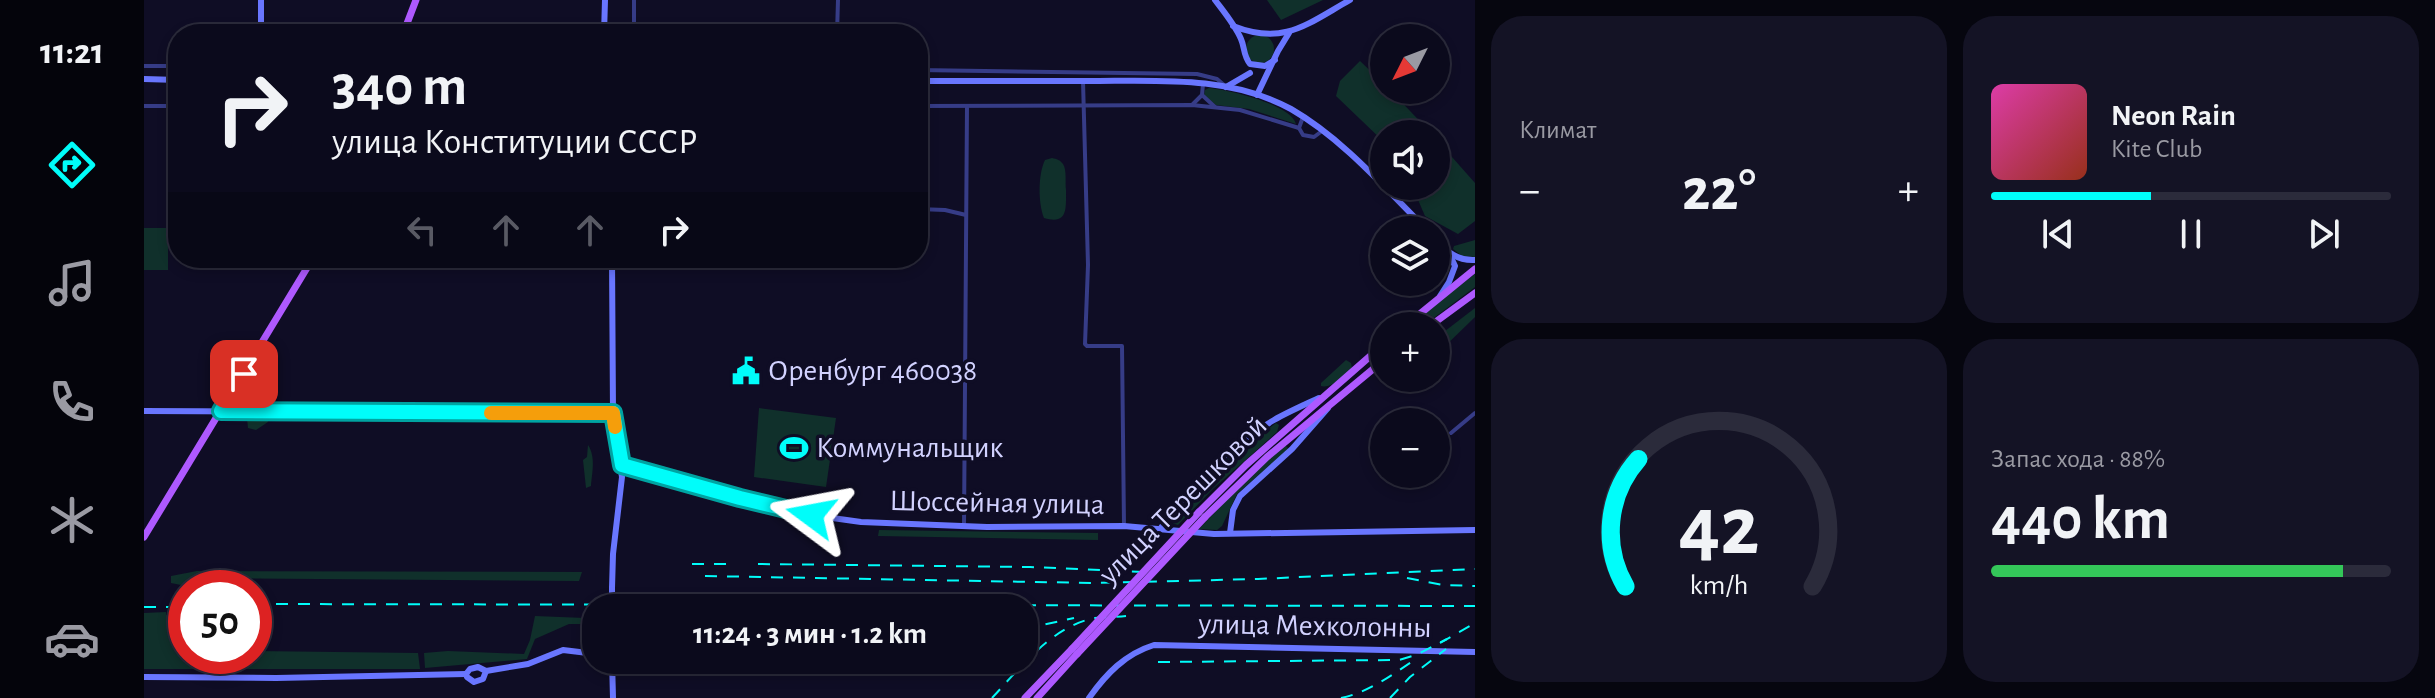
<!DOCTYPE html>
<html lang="ru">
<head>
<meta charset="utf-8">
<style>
	:root { --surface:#0b0a1c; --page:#141325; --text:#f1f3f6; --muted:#9a9aa3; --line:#2b2b3b; --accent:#00fdfa }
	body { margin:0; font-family:"Alegreya Sans",sans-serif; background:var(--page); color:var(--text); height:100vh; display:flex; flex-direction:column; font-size:30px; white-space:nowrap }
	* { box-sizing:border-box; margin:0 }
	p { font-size:26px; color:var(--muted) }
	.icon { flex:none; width:44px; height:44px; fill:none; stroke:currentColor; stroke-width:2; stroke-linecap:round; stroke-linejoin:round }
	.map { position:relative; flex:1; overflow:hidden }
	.details { display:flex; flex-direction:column; gap:16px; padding:16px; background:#06060f; width:960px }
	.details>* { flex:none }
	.guide { position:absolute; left:24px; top:24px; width:760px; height:244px; border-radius:32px; box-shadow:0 4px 12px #0003,0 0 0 2px var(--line); background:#0b0a1c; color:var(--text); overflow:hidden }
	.needle { width:52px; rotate:228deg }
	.fabs { position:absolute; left:1226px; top:24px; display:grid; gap:16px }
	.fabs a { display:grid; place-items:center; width:80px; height:80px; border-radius:50%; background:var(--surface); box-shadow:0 4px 12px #0003,0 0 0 2px var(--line); font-size:40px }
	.speed { position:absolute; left:24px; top:570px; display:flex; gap:16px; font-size:40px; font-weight:700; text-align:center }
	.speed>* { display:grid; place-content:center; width:104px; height:104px; border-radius:50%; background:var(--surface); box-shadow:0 4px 12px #0003,0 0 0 2px var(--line); line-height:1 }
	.speed .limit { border:12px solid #d22; background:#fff; color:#111 }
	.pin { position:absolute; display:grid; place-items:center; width:68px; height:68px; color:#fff; margin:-34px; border-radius:16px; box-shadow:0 4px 12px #0006 }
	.me { position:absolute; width:88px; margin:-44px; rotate:283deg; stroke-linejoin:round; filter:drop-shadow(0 0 6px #0008) }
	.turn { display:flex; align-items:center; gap:28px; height:168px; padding:0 32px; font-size:36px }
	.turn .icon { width:104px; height:104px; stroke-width:2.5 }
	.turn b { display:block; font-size:56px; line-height:68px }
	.lanes { display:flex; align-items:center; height:76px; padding:0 32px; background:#0003; justify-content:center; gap:40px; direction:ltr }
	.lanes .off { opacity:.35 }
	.big { font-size:60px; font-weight:700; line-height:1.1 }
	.details .card { flex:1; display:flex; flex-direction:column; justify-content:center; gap:12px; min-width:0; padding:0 28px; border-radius:32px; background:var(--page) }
	.details .dial { align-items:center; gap:0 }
	.dial svg { height:208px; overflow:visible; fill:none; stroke:var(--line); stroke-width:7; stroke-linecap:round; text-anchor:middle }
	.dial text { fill:var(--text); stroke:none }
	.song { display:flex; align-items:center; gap:24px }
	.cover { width:96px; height:96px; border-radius:12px; background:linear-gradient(135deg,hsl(320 70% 55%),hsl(10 70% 35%)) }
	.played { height:8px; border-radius:4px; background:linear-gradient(90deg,var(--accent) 40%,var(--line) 40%) }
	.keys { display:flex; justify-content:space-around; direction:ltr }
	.heat { display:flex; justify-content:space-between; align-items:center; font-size:44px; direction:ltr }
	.charge { height:12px; border-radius:6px; background:linear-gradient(90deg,#34c759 88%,var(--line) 0) }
	.details .tiles { flex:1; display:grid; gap:16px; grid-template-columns:repeat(2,1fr) }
	.trip { position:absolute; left:438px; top:594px; width:456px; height:80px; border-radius:32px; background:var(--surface); box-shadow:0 4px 12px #0003,0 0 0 2px var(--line); font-weight:700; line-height:80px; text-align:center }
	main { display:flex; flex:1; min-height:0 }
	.tabs { display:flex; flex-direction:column; width:144px; justify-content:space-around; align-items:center; background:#04040b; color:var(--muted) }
	.tabs .icon { width:56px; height:56px }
	.tabs .selected { color:var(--accent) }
	.tabs b { font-size:36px; color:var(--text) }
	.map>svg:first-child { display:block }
	.green { fill:#10302b }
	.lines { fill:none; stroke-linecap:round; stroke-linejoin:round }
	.street { stroke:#363c87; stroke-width:4 }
	.secondary { stroke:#6976ff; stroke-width:6 }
	.primary { stroke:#ae59ff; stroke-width:7 }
	.rail { stroke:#00fdfa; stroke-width:2; stroke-dasharray:12 10; stroke-linecap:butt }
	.secondary-bridge { stroke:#6976ff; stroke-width:6 }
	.primary-bridge { stroke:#ae59ff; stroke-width:7 }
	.route-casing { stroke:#00a4a2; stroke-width:20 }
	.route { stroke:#00fdfa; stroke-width:14 }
	.slow { stroke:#f59e0b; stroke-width:14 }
	.labels { text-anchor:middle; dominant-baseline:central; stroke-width:7; stroke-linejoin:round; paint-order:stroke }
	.poi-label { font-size:30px; fill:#d2d2ff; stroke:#0f0d25; text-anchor:start }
	.street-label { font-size:30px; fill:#d2d2ff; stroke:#0f0d25 }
</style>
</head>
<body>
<main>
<nav class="tabs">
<b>11:21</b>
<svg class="icon selected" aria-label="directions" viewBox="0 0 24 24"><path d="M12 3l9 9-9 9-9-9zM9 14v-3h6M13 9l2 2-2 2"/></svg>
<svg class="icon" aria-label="music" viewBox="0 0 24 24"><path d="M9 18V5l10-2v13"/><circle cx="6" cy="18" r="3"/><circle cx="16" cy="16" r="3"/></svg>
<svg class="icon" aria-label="phone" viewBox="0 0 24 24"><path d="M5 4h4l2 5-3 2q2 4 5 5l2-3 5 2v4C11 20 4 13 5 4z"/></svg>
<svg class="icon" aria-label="climate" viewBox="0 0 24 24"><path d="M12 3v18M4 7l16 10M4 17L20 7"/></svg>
<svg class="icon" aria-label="car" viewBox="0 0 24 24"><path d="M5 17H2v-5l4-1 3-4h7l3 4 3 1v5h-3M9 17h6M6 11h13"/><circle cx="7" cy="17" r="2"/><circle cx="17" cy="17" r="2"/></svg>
</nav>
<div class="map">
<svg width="1331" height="698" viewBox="0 0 1331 698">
	<rect width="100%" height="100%" fill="#0f0d25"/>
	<g class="green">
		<polygon points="1123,0 1179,0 1137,20"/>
		<circle cx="1116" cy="49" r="14"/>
		<polygon points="1216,61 1240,84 1240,90 1246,90 1288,134 1240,134 1240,142 1192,96 1196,81"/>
		<path d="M 1065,88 C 1085,90 1146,104 1152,124 L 1105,109 L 1072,105 L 1060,95 L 1061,90 Z"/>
		<polygon points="1292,139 1331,183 1331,221 1314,234 1281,216 1268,186 1292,186"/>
		<path d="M 908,158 C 913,159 916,160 919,164 C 923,170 921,183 922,190 C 922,209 924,225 900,218 C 894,203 894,174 901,160 Z"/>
		<rect x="0" y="228" width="24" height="42"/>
		<polygon points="1331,240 1331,257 1318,256 1309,249 1310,246"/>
		<polygon points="1331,274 1331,287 1287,320 1281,317 1280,314 1284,310"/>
		<polygon points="1331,308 1331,317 1298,349 1292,342 1292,338"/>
		<path d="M 1202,360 L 1207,363 L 1208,368 C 1199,376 1188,389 1177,386 L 1177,383 Z"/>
		<polygon points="615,408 692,418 682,487 610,477"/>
		<polygon points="107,414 117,414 123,418 124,422 112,430 104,428 103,418"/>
		<polygon points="1132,423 1135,425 1133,432 1070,488 1034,525 1028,523 1029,518 1076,464"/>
		<path d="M 444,445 C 452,457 448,473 447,486 L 442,488 L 439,460 L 443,457 Z"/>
		<polygon points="1141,445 1144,448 1142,451 1093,494 1078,526 1073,530 1055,529 1102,480"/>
		<polygon points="735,530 954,533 954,540 734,536"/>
		<polygon points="53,571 438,572 435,581 55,578 37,585 27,583 27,576"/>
		<polygon points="22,612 22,615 37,614 42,637 42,656 110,656 110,651 274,653 276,669 0,669 0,613"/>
		<polygon points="391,616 441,618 440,624 425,624 391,639 383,659 281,668 280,653 304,651 380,654 386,640"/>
	</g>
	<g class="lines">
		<g class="street">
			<polyline points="490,34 490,0"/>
			<polyline points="693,34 694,0"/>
			<polyline points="0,66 34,66"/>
			<polyline points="774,70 1053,74 1073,79 1080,85"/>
			<polyline points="939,81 944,265 941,344 943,346 978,346 980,526"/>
			<polyline points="1058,95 1071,107"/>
			<polyline points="1048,105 1058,95 1059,84"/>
			<polyline points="0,106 34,106"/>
			<polyline points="774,106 1048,105 1096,110 1155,128"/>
			<polyline points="1159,117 1155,128 1159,135 1170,137 1178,131"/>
			<polyline points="774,209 801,210 822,215"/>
			<polyline points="1307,433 1331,413"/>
			<polyline points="820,527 823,106"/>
			<polyline points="655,660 690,667 779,672 812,662"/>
		</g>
		<g class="secondary">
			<path d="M 1071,0 C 1080,12 1091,25 1097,39 C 1101,48 1099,55 1106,64 L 1121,66 L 1131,60"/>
			<path d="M 1089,26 C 1140,46 1163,24 1206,0"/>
			<polyline points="117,34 117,0"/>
			<polyline points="460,34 461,0"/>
			<polyline points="0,79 34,80"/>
			<path d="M 774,81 C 831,81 888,81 944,81 C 1012,81 1085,75 1147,109 C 1199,139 1241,188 1283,230"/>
			<polyline points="1082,87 1106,73"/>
			<polyline points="1113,95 1134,51 1145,33"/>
			<path d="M 1292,240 C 1304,252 1313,261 1331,260"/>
			<polyline points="468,258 469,413 478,477 469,554 468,588"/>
			<polyline points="1296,296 1305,282 1311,266 1305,253"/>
			<polyline points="0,411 469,413"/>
			<polyline points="478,465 628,507 667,515 717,522 843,527 980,526 1070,534 1331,530"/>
			<path d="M 1017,528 C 1043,488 1088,444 1130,420 C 1144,412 1160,405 1175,398"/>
			<polyline points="1086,533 1089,510 1096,496 1148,449 1184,408"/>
			<polyline points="468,660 469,698"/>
			<polygon points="334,667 342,671 339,679 330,682 323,677 322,674 326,669"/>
			<polyline points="342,671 384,664 419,650 452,654"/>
			<polyline points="0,677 132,678 322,674"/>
			<path d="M 945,698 C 962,674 981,654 1010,645 L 1331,652"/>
		</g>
		<g class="primary">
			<polyline points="259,34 272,0"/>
			<polyline points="1261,326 1331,269"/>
			<polyline points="1286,326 1331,293"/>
			<polyline points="1055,512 1102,465 1240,344"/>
			<polyline points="1061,517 1123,457 1240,360"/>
			<polyline points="0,537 169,258"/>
			<polyline points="881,698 928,649"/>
			<polyline points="893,698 933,654"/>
		</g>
		<g class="rail">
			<polyline points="548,564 582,564"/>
			<polyline points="614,564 886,567 1002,572"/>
			<polyline points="561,576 948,583 1114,579 1331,569"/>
			<polyline points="1263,578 1299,585 1331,586"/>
			<polyline points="110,604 1331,606"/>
			<polyline points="0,607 42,607"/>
			<polyline points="880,629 930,618"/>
			<polyline points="1296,643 1331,623"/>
			<polyline points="1014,662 1255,660 1272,655 1303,639"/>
			<path d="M 848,698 C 876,668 908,626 951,618 C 961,617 972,617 982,616"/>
			<path d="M 1197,698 C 1225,692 1246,676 1269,661"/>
			<polyline points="1246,698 1266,677 1302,649"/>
		</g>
		<polyline class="secondary-bridge" points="468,608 468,588"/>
		<g class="primary-bridge">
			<polyline points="928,649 1055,512"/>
			<polyline points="933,654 1061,517"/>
		</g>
	</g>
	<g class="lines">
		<defs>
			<polyline id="route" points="100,374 77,411 469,413 478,465 596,498 667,515"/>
		</defs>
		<use href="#route" class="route-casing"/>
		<use href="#route" class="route"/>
		<polyline class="slow" points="347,413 469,413 471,427"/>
	</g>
	<defs>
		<symbol id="civic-bare" viewBox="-9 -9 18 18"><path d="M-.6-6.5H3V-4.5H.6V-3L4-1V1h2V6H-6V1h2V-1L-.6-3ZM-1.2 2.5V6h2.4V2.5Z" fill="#00fdfa" stroke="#0f0d25" stroke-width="2.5" paint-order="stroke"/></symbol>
		<symbol id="stadium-bare" viewBox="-9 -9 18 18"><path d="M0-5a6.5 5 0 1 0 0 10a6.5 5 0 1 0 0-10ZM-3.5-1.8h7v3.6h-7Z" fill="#00fdfa" stroke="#0f0d25" stroke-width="2.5" paint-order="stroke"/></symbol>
	</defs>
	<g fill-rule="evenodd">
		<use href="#civic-bare" x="582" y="351" width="40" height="40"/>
		<use href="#stadium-bare" x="630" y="428" width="40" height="40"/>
	</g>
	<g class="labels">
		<g class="poi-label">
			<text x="624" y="371">Оренбург 460038</text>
			<text x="672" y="448">Коммунальщик</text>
		</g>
		<g class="street-label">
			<text transform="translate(1039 500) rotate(-45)">улица Терешковой</text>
			<text transform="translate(853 503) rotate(1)">Шоссейная улица</text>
			<text transform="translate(1171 626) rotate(1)">улица Мехколонны</text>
		</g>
	</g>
</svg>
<div class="fabs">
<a><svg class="needle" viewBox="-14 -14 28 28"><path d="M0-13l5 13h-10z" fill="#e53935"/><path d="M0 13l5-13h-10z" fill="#9a9aa3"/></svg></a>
<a><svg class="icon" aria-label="sound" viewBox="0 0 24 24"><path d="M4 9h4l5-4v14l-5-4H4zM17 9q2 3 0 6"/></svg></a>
<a><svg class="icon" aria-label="layers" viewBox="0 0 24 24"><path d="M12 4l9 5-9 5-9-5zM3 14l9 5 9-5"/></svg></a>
<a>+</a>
<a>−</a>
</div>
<div class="speed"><div class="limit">50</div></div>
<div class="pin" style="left:100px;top:374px;background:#d93025"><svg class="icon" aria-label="arrive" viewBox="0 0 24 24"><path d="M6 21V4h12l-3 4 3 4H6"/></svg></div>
<svg class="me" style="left:667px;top:515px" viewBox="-20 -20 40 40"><path d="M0-17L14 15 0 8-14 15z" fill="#00fdfa" stroke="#fff" stroke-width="4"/></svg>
<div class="trip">11:24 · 3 мин · 1.2 km</div>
<div class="guide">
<div class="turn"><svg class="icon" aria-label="right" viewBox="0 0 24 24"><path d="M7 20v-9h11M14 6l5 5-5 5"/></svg><div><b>340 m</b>улица Конституции СССР</div></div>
<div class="lanes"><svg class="icon off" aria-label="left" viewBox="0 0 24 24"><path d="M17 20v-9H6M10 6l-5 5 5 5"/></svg><svg class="icon off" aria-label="ahead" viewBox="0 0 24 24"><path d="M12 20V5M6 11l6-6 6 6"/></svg><svg class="icon off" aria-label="ahead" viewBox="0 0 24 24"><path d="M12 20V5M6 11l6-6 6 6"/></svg><svg class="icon" aria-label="right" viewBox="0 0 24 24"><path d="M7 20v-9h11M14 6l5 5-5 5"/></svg></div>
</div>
</div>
<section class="details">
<div class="tiles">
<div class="card"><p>Климат</p>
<div class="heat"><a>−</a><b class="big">22°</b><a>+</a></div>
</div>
<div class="card">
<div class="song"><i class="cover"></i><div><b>Neon Rain</b><p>Kite Club</p></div></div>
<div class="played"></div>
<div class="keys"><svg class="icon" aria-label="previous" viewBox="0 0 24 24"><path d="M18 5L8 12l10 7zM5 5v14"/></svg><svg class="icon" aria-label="pause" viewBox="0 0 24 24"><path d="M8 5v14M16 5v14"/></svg><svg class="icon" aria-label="next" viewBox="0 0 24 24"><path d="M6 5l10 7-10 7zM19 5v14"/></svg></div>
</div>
<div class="card dial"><svg viewBox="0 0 100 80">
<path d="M14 69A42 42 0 1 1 86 69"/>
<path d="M14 69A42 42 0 0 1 19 20" stroke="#00fdfa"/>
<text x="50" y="56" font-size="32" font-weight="700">42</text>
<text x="50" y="72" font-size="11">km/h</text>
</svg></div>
<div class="card"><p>Запас хода · 88%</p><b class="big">440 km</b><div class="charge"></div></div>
</div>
</section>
</main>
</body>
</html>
